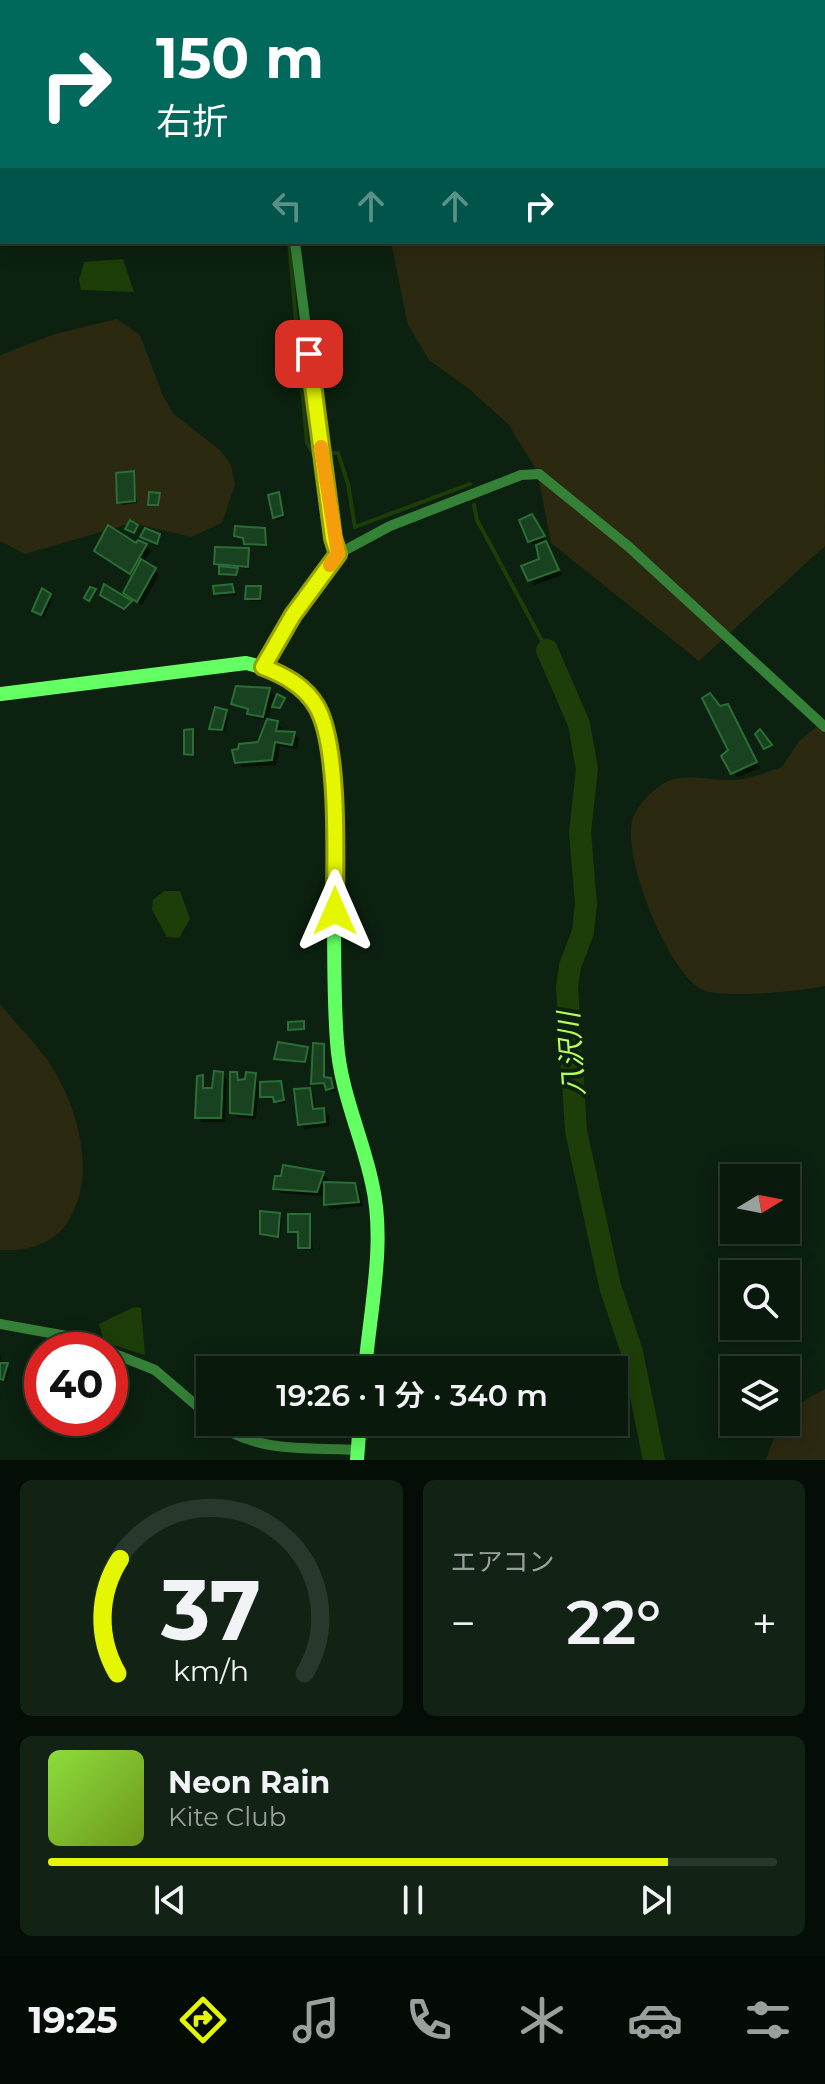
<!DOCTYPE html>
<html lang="ja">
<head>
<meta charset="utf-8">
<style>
	:root { --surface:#09190b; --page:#122214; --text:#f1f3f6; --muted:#99a09d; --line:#29382c; --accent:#e4f700 }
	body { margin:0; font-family:Montserrat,"Noto Sans JP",sans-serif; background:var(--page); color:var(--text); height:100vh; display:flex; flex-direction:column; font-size:30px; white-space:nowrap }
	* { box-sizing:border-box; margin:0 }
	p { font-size:26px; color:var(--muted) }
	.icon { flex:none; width:44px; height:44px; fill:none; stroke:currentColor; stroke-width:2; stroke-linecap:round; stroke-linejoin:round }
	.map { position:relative; height:1460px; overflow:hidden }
	.side { display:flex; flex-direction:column; gap:20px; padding:20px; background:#050e06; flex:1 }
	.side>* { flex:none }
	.hud { position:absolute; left:0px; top:0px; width:826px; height:244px; box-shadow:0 4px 20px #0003,0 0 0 2px var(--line); background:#00695c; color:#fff; overflow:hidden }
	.needle { width:52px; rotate:80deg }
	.buttons { position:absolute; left:720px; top:1164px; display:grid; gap:16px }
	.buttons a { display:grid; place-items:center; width:80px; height:80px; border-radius:0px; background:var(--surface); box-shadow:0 4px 20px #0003,0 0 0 2px var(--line); font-size:40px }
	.speed { position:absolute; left:24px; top:1332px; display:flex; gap:16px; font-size:40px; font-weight:700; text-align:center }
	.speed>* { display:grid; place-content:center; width:104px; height:104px; border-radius:50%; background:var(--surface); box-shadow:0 4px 20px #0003,0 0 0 2px var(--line); line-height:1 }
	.speed .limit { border:12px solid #d22; background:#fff; color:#111 }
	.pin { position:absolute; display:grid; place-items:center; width:68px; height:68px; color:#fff; margin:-34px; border-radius:16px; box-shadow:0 4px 12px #0006 }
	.me { position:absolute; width:88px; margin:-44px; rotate:0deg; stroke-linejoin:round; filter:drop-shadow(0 0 6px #0008) }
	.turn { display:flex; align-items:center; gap:28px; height:168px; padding:0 24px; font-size:36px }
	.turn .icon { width:104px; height:104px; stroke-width:2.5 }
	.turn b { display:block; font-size:56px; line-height:68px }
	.lanes { display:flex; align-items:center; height:76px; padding:0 24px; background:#0003; justify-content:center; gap:40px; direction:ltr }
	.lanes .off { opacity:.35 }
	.big { font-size:60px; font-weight:600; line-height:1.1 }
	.side .tile { flex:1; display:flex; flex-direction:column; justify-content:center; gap:12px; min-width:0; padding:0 28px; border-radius:12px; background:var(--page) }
	.side .dial { align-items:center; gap:0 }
	.dial svg { height:208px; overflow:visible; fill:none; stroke:var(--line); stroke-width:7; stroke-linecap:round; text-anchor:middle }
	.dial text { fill:var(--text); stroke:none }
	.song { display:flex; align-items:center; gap:24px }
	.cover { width:96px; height:96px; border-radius:12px; background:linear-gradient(135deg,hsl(90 70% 55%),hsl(80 70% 35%)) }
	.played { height:8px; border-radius:4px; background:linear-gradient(90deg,var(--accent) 85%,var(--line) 85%) }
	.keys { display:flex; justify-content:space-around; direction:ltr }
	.heat { display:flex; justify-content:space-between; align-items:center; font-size:44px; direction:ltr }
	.side .tiles { flex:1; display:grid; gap:20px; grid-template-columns:1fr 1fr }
	.tile:last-child { grid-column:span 2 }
	.trip { position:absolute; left:196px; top:1356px; width:432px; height:80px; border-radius:0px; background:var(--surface); box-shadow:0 4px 20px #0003,0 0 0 2px var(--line); font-weight:600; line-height:80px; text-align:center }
	.tabs { display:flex; height:128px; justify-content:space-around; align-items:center; background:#040a04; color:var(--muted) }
	.tabs .icon { width:56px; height:56px }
	.tabs .selected { color:var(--accent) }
	.tabs b { font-size:36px; color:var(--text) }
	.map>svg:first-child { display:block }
	.green { fill:#2b290f }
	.water { fill:#1d3e08 }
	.shadow { fill:#0007 }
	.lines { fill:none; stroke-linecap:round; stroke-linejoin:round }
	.stream { stroke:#1d3e08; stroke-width:4 }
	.river { stroke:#1d3e08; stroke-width:22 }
	.building { fill:#184220; stroke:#2a6e36; stroke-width:2 }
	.street { stroke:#368138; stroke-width:10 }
	.secondary { stroke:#63ff63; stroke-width:14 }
	.route-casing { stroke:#94a100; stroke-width:20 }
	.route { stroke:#e4f700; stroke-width:14 }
	.slow { stroke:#f59e0b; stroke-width:14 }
	.labels { text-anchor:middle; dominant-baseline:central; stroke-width:8; stroke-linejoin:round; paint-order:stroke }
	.water-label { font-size:28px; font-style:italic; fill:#b6ff5a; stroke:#0c210f }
</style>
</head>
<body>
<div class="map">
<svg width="825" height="1460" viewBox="0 0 825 1460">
	<rect width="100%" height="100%" fill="#0c210f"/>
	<g class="green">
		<polygon points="320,0 825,0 825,11 824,2"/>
		<polygon points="824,156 825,546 699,661 551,543 537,471 508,424 469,389 429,360 408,325 391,242 824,242"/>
		<polygon points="117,319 140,335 163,396 174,414 221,451 231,465 235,485 222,523 191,537 132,523 25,554 0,541 0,355 55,334"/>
		<path d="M 825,720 L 825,986 C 802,991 723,999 703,990 C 668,973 623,859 632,821 C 635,807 655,787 668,781 C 687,773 709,780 729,780 C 747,781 765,772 782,767 L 799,741 Z"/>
		<path d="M 0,1004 C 15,1023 34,1041 48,1061 C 78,1105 99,1178 66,1224 C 52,1245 24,1252 0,1250 Z"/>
		<path d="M 825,1389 L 825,1460 L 766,1460 C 779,1420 788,1408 825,1389 Z"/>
	</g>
	<g class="water">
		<polygon points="123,259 134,292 81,290 79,280 84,262"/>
		<polygon points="164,891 180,891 190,919 179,938 167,937 152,910 153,900"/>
		<polygon points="134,1307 141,1308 145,1355 104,1342 99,1324"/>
	</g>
	<g class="shadow">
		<polygon points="133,473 137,503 122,505 119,502"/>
		<polygon points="278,495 285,518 277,520 275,517"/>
		<polygon points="535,519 546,539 533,544 530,541"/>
		<polygon points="264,530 268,547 249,546 246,540 236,536"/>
		<polygon points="546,543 562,575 535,585 530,580"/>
		<polygon points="136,546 146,546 151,551 143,563 159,575 142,605 131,598 134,576 101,556"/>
		<polygon points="248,550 250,569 234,567 237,575 221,573 221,566 216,563"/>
		<polygon points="232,586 236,595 219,596 216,594"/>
		<polygon points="260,588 262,601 250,601 247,598"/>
		<polygon points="50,596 53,599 44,617 37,613"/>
		<polygon points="269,690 274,695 268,720 254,718 249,712 233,704"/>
		<polygon points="727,706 760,768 738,777 733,772 720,707"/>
		<polygon points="226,711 229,714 225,732 214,731 212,728"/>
		<polygon points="277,723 282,728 281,735 294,734 299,739 297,749 280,746 276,765 242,767 237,762"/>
		<polygon points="192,731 195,734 195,757 186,753"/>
		<polygon points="323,1046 326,1079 333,1083 335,1091 331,1092 327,1085 313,1083"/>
		<polygon points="307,1049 307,1064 276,1059"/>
		<polygon points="222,1074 227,1079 225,1122 202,1122 197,1118 202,1078 207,1090 214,1090"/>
		<polygon points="236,1074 241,1081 255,1075 259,1084 281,1083 286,1103 279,1104 276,1099 265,1099 258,1093 256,1119 237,1117 232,1112"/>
		<polygon points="309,1090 314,1095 316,1111 324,1110 329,1115 329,1126 305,1129 300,1124"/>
		<polygon points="323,1174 328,1179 326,1184 354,1185 360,1191 363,1206 330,1209 326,1204 325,1187 322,1196 280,1193 275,1188"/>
		<polygon points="279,1215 282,1218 280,1238 265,1236 262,1233"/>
		<polygon points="309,1216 313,1250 303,1250 300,1234 290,1231"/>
		<polygon points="0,1352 2,1365 10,1368 5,1382 0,1381"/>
	</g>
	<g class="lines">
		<g class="stream">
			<polyline points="227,0 229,2"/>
			<polyline points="289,242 307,443 313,453"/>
			<polyline points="333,453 338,453 348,484 355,527 470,484"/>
			<polyline points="474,505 477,520 547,650"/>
		</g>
		<polyline class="river" points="547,650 579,724 587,769 580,832 586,904 583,932 570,966 567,988 576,1131 610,1286 632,1352 654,1460"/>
	</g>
	<g class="building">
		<polygon points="134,471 135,501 117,503 116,473"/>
		<polygon points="149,492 160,493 158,505 148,505"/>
		<polygon points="279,492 283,515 273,518 268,495"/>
		<polygon points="532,514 545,536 528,542 519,520"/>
		<polygon points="130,520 138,525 134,533 125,529"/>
		<polygon points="108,525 136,543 138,540 147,544 130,574 94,551"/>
		<polygon points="235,526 265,528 266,545 244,544 243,538 234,536"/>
		<polygon points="145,528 160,534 157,544 140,537"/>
		<polygon points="546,541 559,570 528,581 521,566 539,559 536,545"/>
		<polygon points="215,547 249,548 248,567 214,564"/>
		<polygon points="141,559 156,568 137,602 123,593"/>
		<polygon points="219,566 238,568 236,575 219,574"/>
		<polygon points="104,584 132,601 124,609 100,595"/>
		<polygon points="232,584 234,592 214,594 213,586"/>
		<polygon points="246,586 261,586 260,599 245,599"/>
		<polygon points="90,587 96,589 89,601 84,598"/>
		<polygon points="42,588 51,594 41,615 32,611"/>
		<polygon points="236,686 270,688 263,717 247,714 248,709 231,704"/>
		<polygon points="710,693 720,706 728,704 757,762 731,774 721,756 728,750 702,698"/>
		<polygon points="277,694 285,698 280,708 272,707"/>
		<polygon points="215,707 227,710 222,730 209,729"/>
		<polygon points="267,719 278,721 276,731 295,732 292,745 275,742 272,760 235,763 232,750 238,749 239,744 258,742"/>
		<polygon points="193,729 193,755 184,754 184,730"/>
		<polygon points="760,729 772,745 764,749 755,734"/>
		<polygon points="304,1021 304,1029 288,1030 288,1022"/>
		<polygon points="278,1042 308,1047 305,1062 274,1059"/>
		<polygon points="313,1043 324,1044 324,1077 331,1078 333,1088 326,1090 324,1083 311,1084"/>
		<polygon points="214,1071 223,1072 221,1118 195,1118 197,1076 203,1075 203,1088 212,1088"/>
		<polygon points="230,1072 237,1072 238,1080 245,1079 246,1072 256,1073 252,1115 230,1113"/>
		<polygon points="281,1081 284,1100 274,1102 273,1097 260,1097 260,1082"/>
		<polygon points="310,1088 313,1109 324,1108 325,1122 298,1125 294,1089"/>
		<polygon points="283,1165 324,1172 317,1192 273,1189 275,1176 281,1176"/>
		<polygon points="324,1182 355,1183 359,1202 324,1205"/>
		<polygon points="260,1211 280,1213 278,1237 260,1234"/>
		<polygon points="288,1214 310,1214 310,1248 298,1248 298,1232 288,1232"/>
		<polygon points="0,1363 8,1363 3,1380 0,1379"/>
	</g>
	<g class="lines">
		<g class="street">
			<polyline points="325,2 326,0"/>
			<polyline points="295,242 333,538 338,554"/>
			<polyline points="263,667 293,615 338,554 390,526 521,475 539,474 629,547 825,727"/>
			<polyline points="0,1324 78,1338 105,1350"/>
			<polyline points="110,1352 155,1370 210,1417"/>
			<path d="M 216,1422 C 256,1454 308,1447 358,1450"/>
		</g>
		<g class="secondary">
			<path d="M 1,694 L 246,663 C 280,671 312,687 324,722 C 332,746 331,775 332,800 C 337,881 331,962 337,1042 C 340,1091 362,1136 372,1183 C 386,1242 370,1310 365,1370"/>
			<polyline points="357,1460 360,1422"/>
		</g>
	</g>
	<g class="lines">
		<defs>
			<path id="route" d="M 309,354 L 333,538 L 338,554 L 293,615 L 263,667 C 284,675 305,686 317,707 C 340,748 335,861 335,911"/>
		</defs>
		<use href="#route" class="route-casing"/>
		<use href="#route" class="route"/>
		<polyline class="slow" points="321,447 338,554 330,565"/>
	</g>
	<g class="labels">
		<g class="water-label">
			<text transform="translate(571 1054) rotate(-94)">八沢川</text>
		</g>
	</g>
</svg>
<div class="buttons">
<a><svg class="needle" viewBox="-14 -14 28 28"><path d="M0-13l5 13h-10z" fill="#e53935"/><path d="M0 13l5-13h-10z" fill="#99a09d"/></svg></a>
<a><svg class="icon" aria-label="search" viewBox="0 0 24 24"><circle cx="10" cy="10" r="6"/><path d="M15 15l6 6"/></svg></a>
<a><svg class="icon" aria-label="layers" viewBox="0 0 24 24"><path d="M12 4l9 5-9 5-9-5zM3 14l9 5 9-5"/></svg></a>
</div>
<div class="speed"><div class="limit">40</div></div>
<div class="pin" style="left:309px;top:354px;background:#d93025"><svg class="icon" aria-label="arrive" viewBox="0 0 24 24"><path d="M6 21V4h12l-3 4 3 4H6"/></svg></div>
<svg class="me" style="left:335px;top:911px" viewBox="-20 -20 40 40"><path d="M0-17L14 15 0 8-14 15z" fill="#e4f700" stroke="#fff" stroke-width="4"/></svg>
<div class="trip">19:26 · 1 分 · 340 m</div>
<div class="hud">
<div class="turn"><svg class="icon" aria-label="right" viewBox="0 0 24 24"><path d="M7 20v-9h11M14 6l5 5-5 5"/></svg><div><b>150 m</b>右折</div></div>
<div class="lanes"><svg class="icon off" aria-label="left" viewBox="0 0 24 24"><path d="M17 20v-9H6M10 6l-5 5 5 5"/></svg><svg class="icon off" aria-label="ahead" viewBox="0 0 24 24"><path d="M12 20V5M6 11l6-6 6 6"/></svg><svg class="icon off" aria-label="ahead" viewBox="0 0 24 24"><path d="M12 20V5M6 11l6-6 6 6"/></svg><svg class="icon" aria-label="right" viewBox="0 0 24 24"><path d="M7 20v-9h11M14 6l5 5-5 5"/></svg></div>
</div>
</div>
<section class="side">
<div class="tiles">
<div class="tile dial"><svg viewBox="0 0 100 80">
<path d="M14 69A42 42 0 1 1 86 69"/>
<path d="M14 69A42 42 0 0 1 15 25" stroke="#e4f700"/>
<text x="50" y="56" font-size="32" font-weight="700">37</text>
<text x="50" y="72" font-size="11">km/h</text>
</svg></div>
<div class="tile"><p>エアコン</p>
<div class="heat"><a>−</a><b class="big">22°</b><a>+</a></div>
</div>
<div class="tile">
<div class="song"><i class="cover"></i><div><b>Neon Rain</b><p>Kite Club</p></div></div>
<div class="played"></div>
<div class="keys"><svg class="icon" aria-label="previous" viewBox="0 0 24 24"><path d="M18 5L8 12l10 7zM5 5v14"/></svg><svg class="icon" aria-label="pause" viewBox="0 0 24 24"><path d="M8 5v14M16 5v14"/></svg><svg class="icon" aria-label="next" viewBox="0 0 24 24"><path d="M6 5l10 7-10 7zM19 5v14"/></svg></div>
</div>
</div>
</section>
<nav class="tabs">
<b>19:25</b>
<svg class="icon selected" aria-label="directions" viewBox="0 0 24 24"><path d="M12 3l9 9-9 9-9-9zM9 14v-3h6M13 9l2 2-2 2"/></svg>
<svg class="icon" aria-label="music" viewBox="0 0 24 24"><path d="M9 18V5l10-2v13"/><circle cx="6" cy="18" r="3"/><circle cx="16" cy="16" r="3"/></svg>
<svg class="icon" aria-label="phone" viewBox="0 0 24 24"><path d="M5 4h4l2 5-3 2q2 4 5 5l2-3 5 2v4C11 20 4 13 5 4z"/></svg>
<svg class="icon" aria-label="climate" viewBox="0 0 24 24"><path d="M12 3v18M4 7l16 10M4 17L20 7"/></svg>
<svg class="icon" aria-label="car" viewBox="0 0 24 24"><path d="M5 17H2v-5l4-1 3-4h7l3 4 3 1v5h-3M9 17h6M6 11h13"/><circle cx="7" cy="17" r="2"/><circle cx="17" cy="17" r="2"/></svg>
<svg class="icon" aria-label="filters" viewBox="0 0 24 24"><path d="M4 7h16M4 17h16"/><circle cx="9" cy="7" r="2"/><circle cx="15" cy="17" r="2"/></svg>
</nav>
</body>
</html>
